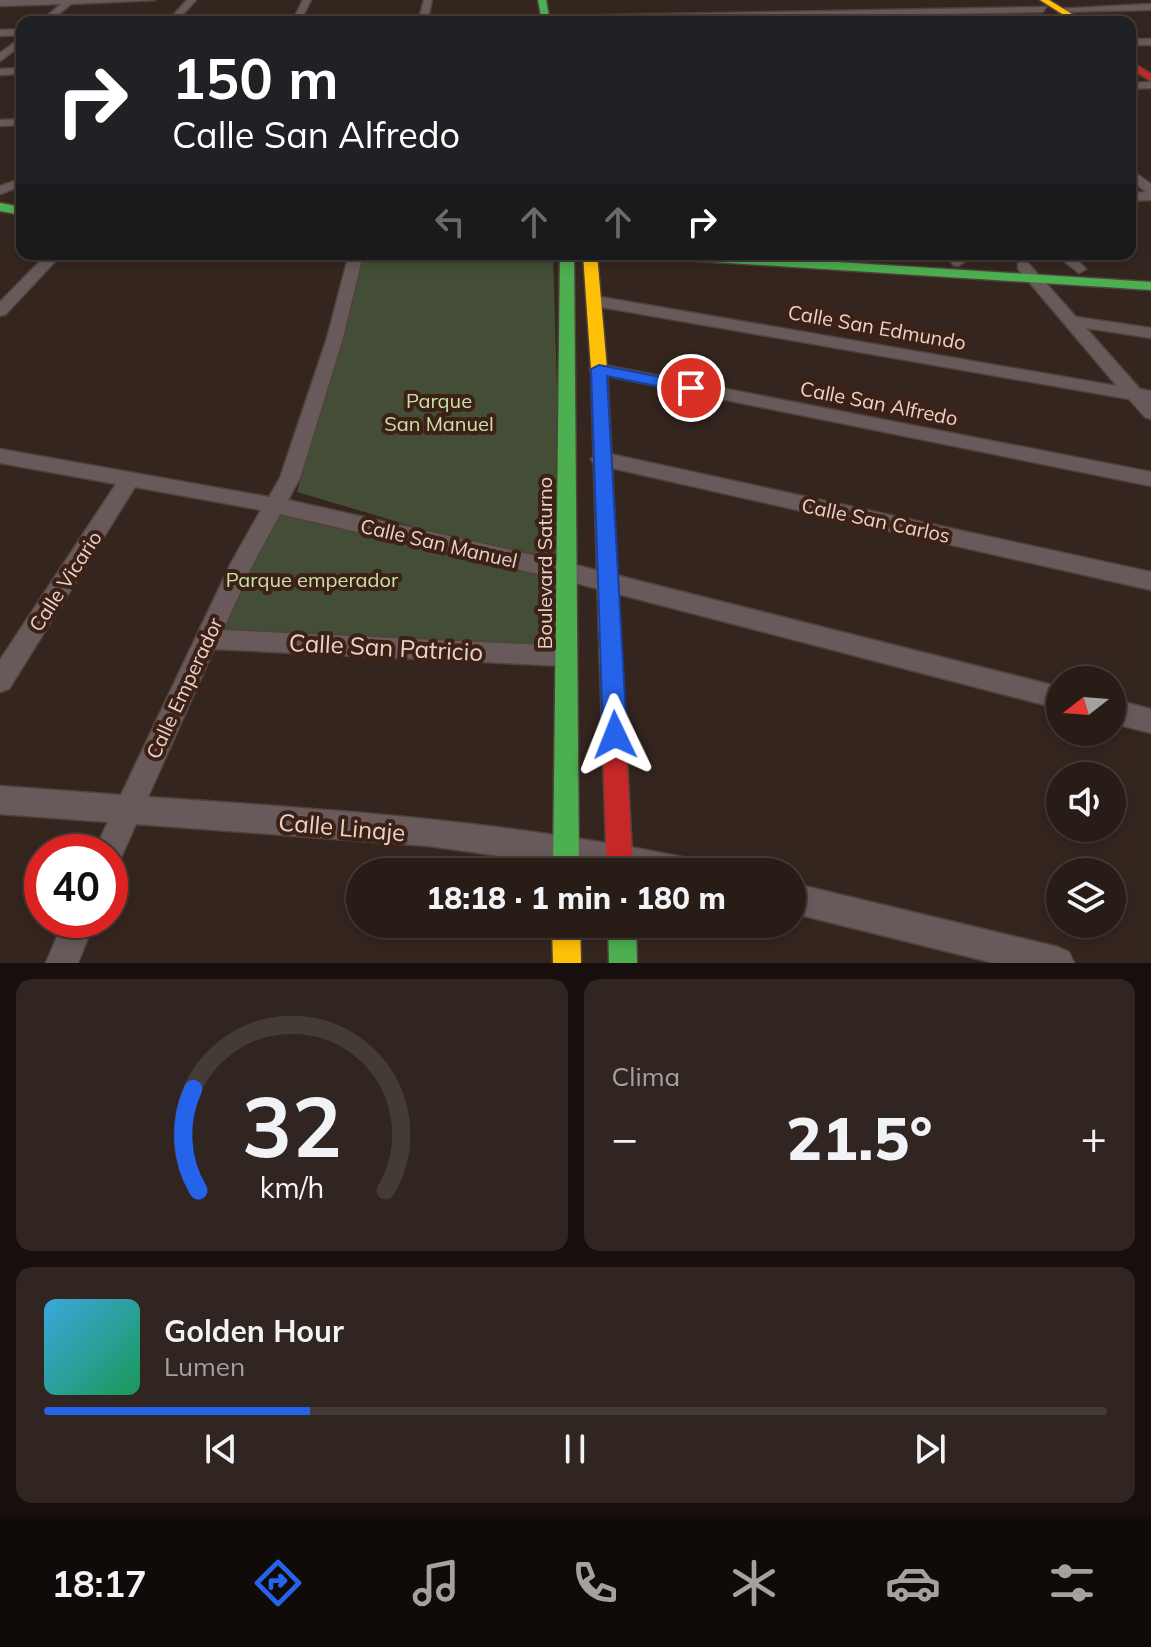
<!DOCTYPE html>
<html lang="es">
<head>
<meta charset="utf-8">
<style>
	:root { --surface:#281c17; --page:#302520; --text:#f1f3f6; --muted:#a5a1a1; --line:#443a36; --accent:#2563eb }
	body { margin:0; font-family:Mulish,sans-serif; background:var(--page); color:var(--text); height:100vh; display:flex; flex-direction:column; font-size:30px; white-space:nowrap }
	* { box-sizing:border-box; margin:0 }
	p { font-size:26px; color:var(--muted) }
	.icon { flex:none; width:44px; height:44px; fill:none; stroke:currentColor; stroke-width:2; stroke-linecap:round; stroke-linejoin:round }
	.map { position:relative; height:963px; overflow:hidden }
	.sheet { display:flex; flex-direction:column; gap:16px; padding:16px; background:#160f0d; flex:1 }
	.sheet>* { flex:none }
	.top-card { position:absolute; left:16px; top:16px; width:1120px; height:244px; border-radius:16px; box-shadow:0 4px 12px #0003,0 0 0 2px var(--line); background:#202124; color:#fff; overflow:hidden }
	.needle { width:52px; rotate:253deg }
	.buttons { position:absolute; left:1046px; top:666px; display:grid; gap:16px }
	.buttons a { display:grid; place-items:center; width:80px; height:80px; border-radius:50%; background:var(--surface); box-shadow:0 4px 12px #0003,0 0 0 2px var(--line); font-size:40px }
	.speed { position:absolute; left:24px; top:834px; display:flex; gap:16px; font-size:40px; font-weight:700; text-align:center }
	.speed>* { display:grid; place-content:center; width:104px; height:104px; border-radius:50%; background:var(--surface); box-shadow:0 4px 12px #0003,0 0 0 2px var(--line); line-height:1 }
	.speed .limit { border:12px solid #d22; background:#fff; color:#111 }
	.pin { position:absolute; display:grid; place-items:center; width:68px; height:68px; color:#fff; margin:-34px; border:4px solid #fff; border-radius:50%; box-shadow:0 2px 8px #0007 }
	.me { position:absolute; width:88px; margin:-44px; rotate:358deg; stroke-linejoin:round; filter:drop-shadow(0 0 6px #0008) }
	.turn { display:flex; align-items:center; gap:28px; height:168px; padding:0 24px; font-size:36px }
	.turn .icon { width:104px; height:104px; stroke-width:2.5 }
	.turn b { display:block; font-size:56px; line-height:68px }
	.lanes { display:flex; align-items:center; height:76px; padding:0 24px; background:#0003; justify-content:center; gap:40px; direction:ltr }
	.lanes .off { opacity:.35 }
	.big { font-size:60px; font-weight:800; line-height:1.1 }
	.sheet .widget { flex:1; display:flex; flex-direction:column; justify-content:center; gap:12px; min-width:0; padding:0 28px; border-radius:16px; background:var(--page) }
	.sheet .dial { align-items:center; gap:0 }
	.dial svg { height:208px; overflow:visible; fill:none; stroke:var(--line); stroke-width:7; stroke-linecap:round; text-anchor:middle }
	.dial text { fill:var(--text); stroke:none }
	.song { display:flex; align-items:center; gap:24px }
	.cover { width:96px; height:96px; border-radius:12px; background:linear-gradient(135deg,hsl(200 70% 55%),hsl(150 70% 35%)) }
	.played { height:8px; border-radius:4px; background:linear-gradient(90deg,var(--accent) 25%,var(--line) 25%) }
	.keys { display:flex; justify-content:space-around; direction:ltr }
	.heat { display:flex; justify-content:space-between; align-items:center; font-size:44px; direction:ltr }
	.sheet .tiles { flex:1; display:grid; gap:16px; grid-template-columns:1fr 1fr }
	.widget:last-child { grid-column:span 2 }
	.trip { position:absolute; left:346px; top:858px; width:460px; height:80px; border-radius:40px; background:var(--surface); box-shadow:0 4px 12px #0003,0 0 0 2px var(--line); font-weight:800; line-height:80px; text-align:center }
	.dock { display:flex; height:128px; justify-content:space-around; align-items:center; background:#100b09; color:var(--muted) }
	.dock .icon { width:56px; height:56px }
	.dock .active { color:var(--accent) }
	.dock b { font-size:36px; color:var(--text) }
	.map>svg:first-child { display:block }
	.green { fill:#444d35 }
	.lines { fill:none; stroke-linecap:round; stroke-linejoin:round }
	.street-casing { stroke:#50423c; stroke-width:3 }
	.fast-casing { stroke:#50423c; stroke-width:3 }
	.slow-casing { stroke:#50423c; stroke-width:3 }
	.jam-casing { stroke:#50423c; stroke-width:3 }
	.street { fill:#685a5a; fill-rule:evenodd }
	.fast { fill:#4caf50; fill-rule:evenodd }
	.slow { fill:#ffc107; fill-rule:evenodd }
	.jam { fill:#c62828; fill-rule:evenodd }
	.route { fill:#2563eb; stroke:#184099; stroke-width:2 }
	.labels { text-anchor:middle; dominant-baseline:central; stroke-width:8; stroke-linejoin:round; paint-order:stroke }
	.street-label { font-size:20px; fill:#e6d3cb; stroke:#3e2116 }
	.park-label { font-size:20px; fill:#c6e2a9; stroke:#3e2116 }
	.near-street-label { font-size:24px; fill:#e6d3cb; stroke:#3e2116 }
</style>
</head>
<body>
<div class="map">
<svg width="1151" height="963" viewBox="0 0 1151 963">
	<rect width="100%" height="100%" fill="#35251f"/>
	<polygon class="green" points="360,254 553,255 565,656 206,639 275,505 546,566 297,492"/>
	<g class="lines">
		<defs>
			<g id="street">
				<polygon points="0,0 155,0 71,4 49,22 40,22 61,4 0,6"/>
				<polygon points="187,0 196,0 176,22 167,22"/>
				<polygon points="303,0 311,0 300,22 292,22"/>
				<polygon points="424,0 432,0 428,19 545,17 549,20 409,22 419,19"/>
				<polygon points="1151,4 1151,10 1059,12 1055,9"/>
				<polygon points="1046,7 1043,12 560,22 556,19 560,16"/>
				<polygon points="22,29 22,35 0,36 0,30"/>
				<polygon points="22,37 22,45 0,61 0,53"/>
				<rect x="1130" y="39" width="21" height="6"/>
				<polygon points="22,68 22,74 0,75 0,69"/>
				<polygon points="1151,82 1151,88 1130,89 1130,83"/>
				<polygon points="22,119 22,125 0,126 0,120"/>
				<polygon points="1130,169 1151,184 1151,200 1130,201 1130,193 1146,192 1130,179"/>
				<polygon points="22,178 22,186 0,194 0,186"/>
				<polygon points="47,254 62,254 6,314 0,316 0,302"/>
				<path d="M 349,254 L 363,254 L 343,338 L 300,478 L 288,500 L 564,562 L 1060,687 L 1060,709 L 564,580 L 280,514 L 253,564 L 223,630 L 565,646 L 574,649 L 577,656 L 574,663 L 565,666 L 214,649 L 148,797 C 328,809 505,821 682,857 L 692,862 L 697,872 L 612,872 L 429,846 L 136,824 L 119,862 L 110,866 L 110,852 L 94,852 L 108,822 L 0,814 L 0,786 L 121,795 L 231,563 L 261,510 L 135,487 L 9,689 L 0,692 L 0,660 L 116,484 L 0,463 L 0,449 L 269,497 L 280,478 L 327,338 Z"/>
				<polygon points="832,254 846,254 846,255 839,259"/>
				<polygon points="946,254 960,254 965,262 958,266 953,265"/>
				<polygon points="1055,254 1071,254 1086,269 1079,273"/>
				<polygon points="1023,262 1028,263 1076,317 1151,328 1151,338 1086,328 1140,389 1151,391 1151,419 1145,417 1129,399 595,306 587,301 595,296 1117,386 1018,269 1018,263"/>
				<polygon points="599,364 1151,472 1151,486 593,373 590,369 593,365"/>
				<polygon points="601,452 1151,572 1151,590 594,464 591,459"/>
				<polygon points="1112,699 1151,709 1151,733 1112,723"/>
				<polygon points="792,883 1058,947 1069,952 1074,963 994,963 792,913"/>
				<polygon points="64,920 95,920 78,963 46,963"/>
			</g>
			<g id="fast">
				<polygon points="538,0 546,0 550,22 542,22"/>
				<polygon points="0,203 22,207 22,215 0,211"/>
				<polygon points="560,254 574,254 579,872 553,872"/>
				<polygon points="645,254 713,254 1151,282 1151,290 652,258"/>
				<polygon points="608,924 636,924 637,963 609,963"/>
			</g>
			<g id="slow">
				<polygon points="1040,0 1049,0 1085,22 1075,22"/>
				<polygon points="583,254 597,254 607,369 622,668 619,675 611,678 603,675 600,668 591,369"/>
				<polygon points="552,924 580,924 581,963 553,963"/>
			</g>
			<g id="jam">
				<polygon points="1130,61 1151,74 1151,81 1130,68"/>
				<polygon points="611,658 619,661 622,668 633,872 607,872 600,668 603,661"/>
			</g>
		</defs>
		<use href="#street" class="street-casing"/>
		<use href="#fast" class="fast-casing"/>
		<use href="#slow" class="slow-casing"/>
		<use href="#jam" class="jam-casing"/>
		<use href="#street" class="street"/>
		<use href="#fast" class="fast"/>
		<use href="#slow" class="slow"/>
		<use href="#jam" class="jam"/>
	</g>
	<polygon class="route" points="599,365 691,383 699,388 691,393 607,376 627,735 623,743 615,746 606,743 603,735 591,369"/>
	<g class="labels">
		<g class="street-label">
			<text transform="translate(877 327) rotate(10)">Calle San Edmundo</text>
			<text transform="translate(879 403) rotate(11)">Calle San Alfredo</text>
			<text transform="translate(876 520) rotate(12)">Calle San Carlos</text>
			<text transform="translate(439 543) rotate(13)">Calle San Manuel</text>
			<text transform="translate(544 563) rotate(-90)">Boulevard Saturno</text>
			<text transform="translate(65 581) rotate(-57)">Calle Vicario</text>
			<text transform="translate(184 688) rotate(-65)">Calle Emperador</text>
		</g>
		<g class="park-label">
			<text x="439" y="400">Parque<tspan x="439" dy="23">San Manuel</tspan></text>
			<text x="312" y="579">Parque emperador</text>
		</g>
		<g class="near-street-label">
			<text transform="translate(386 647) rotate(3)">Calle San Patricio</text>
			<text transform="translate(342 827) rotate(5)">Calle Linaje</text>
		</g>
	</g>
</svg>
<div class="buttons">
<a><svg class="needle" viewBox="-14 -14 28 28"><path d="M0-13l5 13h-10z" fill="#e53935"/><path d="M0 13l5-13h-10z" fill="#a5a1a1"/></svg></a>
<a><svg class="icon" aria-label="sound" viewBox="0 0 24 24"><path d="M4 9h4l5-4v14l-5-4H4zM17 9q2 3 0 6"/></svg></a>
<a><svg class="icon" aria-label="layers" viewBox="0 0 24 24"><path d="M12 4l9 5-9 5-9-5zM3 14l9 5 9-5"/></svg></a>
</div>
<div class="speed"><div class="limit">40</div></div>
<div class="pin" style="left:691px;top:388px;background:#d93025"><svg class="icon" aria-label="arrive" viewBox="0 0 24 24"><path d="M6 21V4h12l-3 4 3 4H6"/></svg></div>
<svg class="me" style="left:615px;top:735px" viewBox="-20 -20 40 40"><path d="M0-17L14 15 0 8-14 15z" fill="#2563eb" stroke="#fff" stroke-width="4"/></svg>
<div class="trip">18:18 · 1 min · 180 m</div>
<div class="top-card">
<div class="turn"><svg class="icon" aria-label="right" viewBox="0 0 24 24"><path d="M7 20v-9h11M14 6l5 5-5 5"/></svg><div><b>150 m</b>Calle San Alfredo</div></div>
<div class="lanes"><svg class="icon off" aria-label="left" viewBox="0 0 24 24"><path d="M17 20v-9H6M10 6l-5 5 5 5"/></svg><svg class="icon off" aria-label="ahead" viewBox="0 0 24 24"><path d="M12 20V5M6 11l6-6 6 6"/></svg><svg class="icon off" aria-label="ahead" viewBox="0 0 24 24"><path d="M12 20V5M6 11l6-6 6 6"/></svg><svg class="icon" aria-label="right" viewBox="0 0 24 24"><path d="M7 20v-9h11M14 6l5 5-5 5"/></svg></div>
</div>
</div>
<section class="sheet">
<div class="tiles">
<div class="widget dial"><svg viewBox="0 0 100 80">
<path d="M14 69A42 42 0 1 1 86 69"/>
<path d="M14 69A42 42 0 0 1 12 30" stroke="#2563eb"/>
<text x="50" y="56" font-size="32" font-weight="700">32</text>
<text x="50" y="72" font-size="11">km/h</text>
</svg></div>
<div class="widget"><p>Clima</p>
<div class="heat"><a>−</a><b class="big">21.5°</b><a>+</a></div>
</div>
<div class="widget">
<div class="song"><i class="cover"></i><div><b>Golden Hour</b><p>Lumen</p></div></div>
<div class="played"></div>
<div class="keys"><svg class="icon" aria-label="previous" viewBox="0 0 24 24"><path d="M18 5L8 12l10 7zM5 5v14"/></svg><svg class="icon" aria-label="pause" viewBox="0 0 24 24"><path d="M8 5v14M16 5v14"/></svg><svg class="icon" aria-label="next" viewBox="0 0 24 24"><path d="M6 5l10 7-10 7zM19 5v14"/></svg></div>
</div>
</div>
</section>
<nav class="dock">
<b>18:17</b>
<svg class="icon active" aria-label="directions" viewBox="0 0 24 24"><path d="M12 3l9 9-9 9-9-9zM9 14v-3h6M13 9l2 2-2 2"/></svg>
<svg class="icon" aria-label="music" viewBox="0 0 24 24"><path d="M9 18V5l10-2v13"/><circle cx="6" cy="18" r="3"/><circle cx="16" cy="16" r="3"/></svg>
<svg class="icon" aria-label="phone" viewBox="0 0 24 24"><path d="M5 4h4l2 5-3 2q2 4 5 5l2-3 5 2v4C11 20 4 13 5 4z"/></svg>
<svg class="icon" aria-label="climate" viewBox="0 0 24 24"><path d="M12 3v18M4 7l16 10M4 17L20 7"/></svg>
<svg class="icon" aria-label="car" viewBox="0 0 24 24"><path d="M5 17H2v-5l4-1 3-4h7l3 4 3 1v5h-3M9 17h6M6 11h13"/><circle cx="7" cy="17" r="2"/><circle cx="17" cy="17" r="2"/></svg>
<svg class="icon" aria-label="filters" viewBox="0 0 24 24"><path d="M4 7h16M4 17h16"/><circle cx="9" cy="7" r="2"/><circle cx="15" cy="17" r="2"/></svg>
</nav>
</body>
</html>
